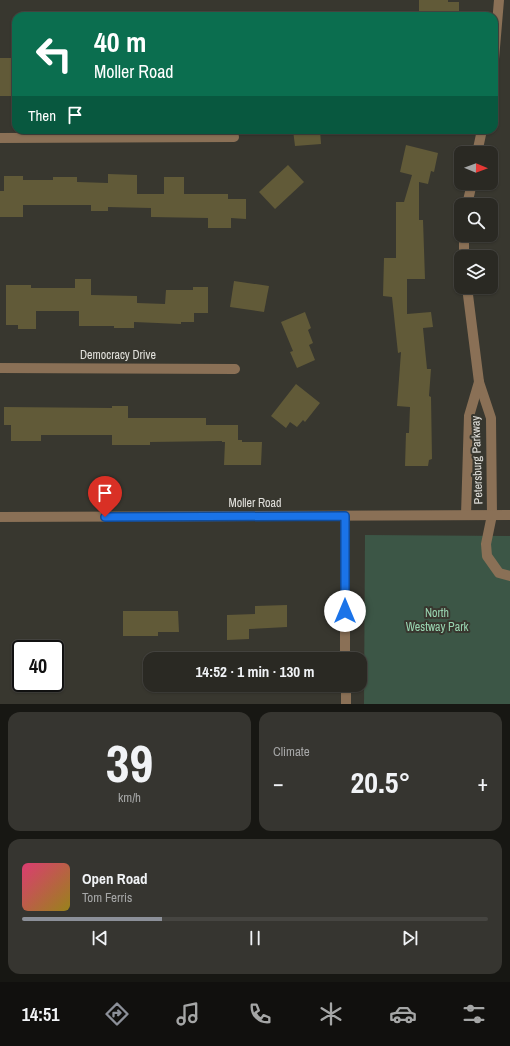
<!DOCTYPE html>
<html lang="en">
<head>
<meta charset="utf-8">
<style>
	:root { --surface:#2a2923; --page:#363530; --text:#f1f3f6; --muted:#a5a6a6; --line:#464541; --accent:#8c9099 }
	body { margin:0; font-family:"Archivo Narrow",sans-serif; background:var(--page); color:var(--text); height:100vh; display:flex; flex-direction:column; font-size:15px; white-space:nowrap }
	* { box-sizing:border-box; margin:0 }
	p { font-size:13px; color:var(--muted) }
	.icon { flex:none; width:22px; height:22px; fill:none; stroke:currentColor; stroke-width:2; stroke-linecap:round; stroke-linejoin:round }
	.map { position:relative; height:704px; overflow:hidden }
	.drawer { display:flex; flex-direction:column; gap:8px; padding:8px; background:#171713; flex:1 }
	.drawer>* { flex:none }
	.top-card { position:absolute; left:12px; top:12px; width:486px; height:122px; border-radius:12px; box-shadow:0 1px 3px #0004,0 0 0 1px var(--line); background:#0b6e4f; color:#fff; overflow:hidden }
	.needle { width:26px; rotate:91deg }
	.tools { position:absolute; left:454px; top:146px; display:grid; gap:8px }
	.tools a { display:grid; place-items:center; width:44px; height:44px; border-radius:8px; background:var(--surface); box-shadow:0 1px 3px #0004,0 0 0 1px var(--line); font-size:20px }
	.speed { position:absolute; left:12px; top:640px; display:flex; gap:8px; font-size:20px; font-weight:700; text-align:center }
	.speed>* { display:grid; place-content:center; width:52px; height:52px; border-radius:50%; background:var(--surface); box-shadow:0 1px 3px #0004,0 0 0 1px var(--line); line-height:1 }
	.speed .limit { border:2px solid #111; border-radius:6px; background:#fff; color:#111 }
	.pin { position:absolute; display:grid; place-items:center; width:34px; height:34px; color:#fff; margin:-41px -17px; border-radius:50% 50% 50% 0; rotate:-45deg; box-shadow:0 0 4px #0007 }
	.pin .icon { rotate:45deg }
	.me { position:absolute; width:44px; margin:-22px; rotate:0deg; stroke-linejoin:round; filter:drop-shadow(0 0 3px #0008) }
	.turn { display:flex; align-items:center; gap:14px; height:84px; padding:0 16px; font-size:18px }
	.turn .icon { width:52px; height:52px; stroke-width:2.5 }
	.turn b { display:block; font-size:28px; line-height:34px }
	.then { display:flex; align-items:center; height:38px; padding:0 16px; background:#0003; gap:8px; font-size:15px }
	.big { font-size:30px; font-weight:700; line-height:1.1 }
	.drawer .tile { flex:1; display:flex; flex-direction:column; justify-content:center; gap:6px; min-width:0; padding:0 14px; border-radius:12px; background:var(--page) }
	.drawer .dial { align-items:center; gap:0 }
	.dial b { font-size:52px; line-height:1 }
	.song { display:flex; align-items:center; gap:12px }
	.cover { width:48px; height:48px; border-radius:6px; background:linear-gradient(135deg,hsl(340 70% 55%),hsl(50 70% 35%)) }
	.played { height:4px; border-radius:2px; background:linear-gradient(90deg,var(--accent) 30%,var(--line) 30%) }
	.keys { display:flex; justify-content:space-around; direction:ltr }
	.heat { display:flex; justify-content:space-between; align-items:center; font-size:22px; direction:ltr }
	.drawer .tiles { flex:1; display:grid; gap:8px; grid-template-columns:1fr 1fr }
	.tile:last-child { grid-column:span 2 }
	.trip { position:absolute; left:143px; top:652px; width:224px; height:40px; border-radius:12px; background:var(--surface); box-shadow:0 1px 3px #0004,0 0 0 1px var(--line); font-weight:700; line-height:40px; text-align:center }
	.tab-bar { display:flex; height:64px; justify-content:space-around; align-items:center; background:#11100e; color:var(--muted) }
	.tab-bar .icon { width:28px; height:28px }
	.tab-bar .current { color:var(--accent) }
	.tab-bar b { font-size:18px; color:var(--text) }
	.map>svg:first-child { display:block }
	.green { fill:#3c5646 }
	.building { fill:#615a38 }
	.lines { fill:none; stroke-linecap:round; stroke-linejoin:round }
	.minor { stroke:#8a7056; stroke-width:10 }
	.route-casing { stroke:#114b97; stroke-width:10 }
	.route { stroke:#1a73e8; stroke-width:7 }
	.labels { text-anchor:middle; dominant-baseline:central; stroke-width:4; stroke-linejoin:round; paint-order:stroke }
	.street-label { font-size:12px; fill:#e1e0db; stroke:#38372f }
	.park-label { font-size:12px; fill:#99d5b1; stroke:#38372f }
</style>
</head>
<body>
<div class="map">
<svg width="510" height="704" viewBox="0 0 510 704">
	<rect width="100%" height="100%" fill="#38372f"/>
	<polygon class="green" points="365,535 510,536 510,704 364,704"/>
	<g class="building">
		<polygon points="419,0 448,0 448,2 459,2 459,16 419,16"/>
		<rect x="0" y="58" width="16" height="38"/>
		<polygon points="293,130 320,130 321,144 295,146"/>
		<polygon points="406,145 438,153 434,172 431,171 428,184 419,182 419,220 423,220 425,279 407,279 407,314 431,312 433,327 423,328 427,369 431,369 429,396 431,397 432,459 429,460 428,466 405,466 406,433 409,433 410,407 397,406 401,352 398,353 392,297 383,296 384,258 396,258 396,202 404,202 412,175 400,172"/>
		<polygon points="288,165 304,182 275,209 259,192"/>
		<polygon points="108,174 137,175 137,194 164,194 164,177 184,177 184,194 228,194 228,199 246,199 246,219 231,218 231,228 208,228 208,218 151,217 151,208 108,207 108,211 91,211 91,205 23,205 23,217 0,217 0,191 4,191 4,176 23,176 23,180 53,180 53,177 77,177 77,182 108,183"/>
		<polygon points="75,279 91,279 91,295 137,296 137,303 165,304 166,290 193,290 193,287 208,287 208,313 194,313 194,322 181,322 181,324 134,322 134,328 114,328 114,326 79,326 79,311 36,311 36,329 18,329 18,325 6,325 6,285 31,285 31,288 75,288"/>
		<polygon points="234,281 269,286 264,312 230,307"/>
		<polygon points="305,312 311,328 308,330 313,343 309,345 315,360 297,368 290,352 293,351 281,322"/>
		<polygon points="296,384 320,403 305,422 303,420 297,427 290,422 286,428 271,416"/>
		<polygon points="112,406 128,406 128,418 206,418 206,425 238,425 238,440 242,440 242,442 262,442 261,465 224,465 225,442 222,442 222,441 150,442 150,445 112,445 112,435 41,435 41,441 11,441 11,425 4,425 4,407 112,408"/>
		<polygon points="287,605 287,627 249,629 249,639 227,640 227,615 255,614 255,606"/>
		<polygon points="123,611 178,611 179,632 158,632 158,636 123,636"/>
	</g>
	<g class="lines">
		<g class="minor">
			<polyline points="494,59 499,0"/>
			<polyline points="0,138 234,137"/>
			<polyline points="477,153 482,130"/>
			<polyline points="467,205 472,183"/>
			<polyline points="464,235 464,257"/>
			<polyline points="467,287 479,382 491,418 492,515 486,544 487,556 499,573 510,576"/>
			<polyline points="0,368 235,369"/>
			<polyline points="466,515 469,416 479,382"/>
			<polyline points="345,516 345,659"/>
			<polyline points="0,517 510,515"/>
			<polyline points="346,685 346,704"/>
		</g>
	</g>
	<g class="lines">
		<defs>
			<polyline id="route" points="105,517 345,516 345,611"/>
		</defs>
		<use href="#route" class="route-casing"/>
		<use href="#route" class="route"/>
	</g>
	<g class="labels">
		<g class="street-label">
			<text x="118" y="355">Democracy Drive</text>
			<text transform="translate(477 460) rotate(-92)">Petersburg Parkway</text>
			<text x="255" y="503">Moller Road</text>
		</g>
		<g class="park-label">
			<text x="437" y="613">North<tspan x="437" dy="14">Westway Park</tspan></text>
		</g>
	</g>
</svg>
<div class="tools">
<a><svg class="needle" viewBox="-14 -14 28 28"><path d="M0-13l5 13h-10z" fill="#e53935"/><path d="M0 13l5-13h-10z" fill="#a5a6a6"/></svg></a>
<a><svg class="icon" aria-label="search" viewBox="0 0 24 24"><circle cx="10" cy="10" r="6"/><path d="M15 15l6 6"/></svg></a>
<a><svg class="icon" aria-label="layers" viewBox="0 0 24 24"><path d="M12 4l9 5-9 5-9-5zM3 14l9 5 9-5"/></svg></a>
</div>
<div class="speed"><div class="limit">40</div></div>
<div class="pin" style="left:105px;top:517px;background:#d93025"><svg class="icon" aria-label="arrive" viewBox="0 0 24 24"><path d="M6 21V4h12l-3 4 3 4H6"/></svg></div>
<svg class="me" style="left:345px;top:611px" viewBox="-20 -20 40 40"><circle r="19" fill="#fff"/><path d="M0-13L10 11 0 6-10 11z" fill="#1a73e8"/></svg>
<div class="trip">14:52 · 1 min · 130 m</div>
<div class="top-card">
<div class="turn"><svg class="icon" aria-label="left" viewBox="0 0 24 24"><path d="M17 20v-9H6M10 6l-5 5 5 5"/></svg><div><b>40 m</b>Moller Road</div></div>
<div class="then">Then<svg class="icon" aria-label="arrive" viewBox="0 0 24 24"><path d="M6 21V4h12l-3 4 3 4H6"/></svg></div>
</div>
</div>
<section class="drawer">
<div class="tiles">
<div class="tile dial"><b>39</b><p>km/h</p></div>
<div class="tile"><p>Climate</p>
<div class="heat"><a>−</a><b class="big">20.5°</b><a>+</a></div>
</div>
<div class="tile">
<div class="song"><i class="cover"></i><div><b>Open Road</b><p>Tom Ferris</p></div></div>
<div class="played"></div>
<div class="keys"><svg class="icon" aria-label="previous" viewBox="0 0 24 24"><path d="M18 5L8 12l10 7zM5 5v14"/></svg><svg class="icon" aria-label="pause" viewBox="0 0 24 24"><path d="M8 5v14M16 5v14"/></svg><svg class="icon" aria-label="next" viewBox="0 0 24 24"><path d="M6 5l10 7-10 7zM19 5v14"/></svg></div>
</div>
</div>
</section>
<nav class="tab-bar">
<b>14:51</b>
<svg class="icon current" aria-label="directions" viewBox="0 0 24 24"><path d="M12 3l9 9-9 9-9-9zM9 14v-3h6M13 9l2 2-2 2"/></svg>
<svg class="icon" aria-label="music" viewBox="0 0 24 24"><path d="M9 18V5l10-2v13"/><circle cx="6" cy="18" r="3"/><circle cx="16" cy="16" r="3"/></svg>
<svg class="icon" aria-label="phone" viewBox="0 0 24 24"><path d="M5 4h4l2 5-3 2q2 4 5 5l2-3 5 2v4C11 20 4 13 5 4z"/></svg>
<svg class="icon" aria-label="climate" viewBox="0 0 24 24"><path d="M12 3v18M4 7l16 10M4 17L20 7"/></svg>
<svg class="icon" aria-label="car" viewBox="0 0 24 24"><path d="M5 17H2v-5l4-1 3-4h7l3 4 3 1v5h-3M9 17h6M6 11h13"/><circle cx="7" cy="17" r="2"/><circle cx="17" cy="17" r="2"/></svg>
<svg class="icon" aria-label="filters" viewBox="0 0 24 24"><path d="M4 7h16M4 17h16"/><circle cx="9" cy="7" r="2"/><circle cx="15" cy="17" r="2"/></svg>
</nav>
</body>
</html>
